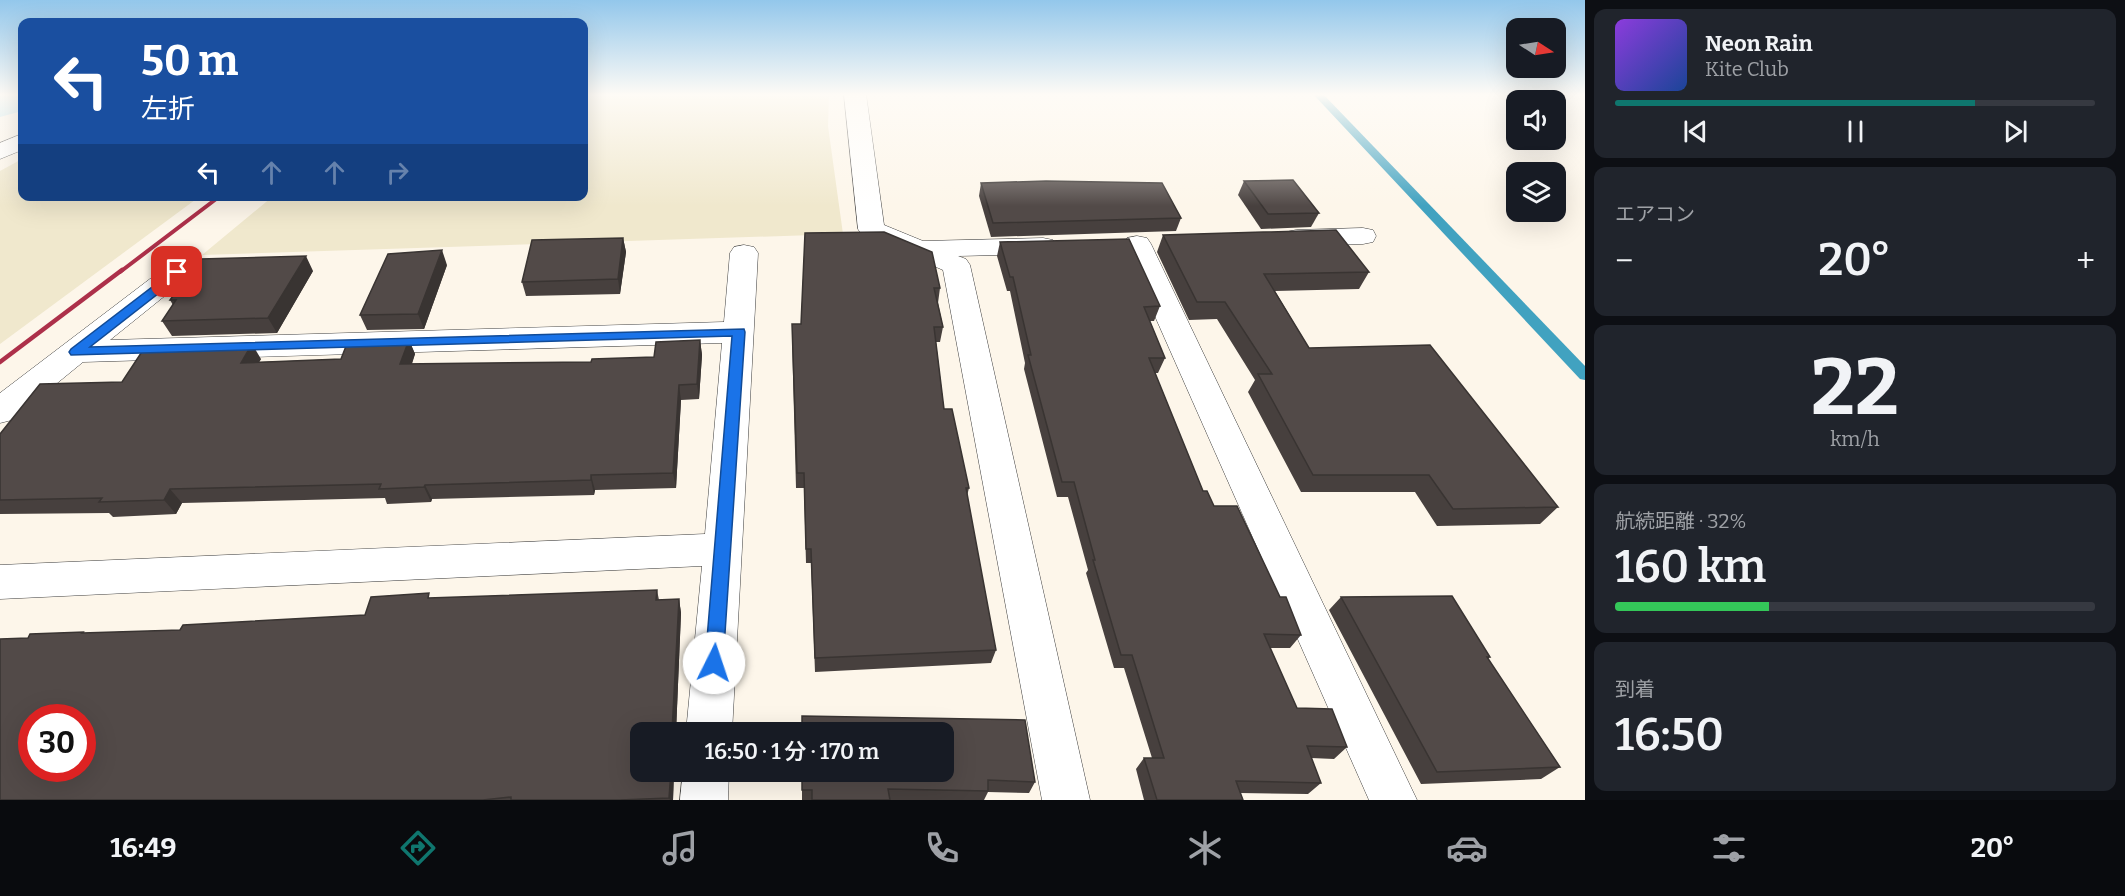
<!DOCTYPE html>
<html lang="ja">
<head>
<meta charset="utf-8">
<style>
	:root { --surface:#171b24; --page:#20242c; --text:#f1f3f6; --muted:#9ea1a6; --line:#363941; --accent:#0f766e }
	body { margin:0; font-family:Bitter,"Noto Sans JP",serif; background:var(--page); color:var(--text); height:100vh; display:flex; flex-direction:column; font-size:22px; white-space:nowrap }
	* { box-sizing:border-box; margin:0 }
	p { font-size:20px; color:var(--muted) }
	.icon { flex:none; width:33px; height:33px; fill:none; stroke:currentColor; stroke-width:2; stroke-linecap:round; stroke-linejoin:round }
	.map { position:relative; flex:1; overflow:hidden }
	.sheet { display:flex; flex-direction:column; gap:9px; padding:9px; background:#0d0f14; width:540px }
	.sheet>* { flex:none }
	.hud { position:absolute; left:18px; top:18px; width:570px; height:183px; border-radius:12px; box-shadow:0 6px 24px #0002; background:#1a4fa0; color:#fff; overflow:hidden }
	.needle { width:39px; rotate:102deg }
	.tools { position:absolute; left:1506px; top:18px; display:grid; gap:12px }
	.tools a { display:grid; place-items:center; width:60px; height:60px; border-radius:12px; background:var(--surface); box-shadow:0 6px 24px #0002; font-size:30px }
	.speed { position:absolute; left:18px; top:704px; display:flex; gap:12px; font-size:30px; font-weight:700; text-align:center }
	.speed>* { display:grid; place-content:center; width:78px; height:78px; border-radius:50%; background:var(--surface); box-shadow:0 6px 24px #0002; line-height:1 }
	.speed .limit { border:9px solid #d22; background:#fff; color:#111 }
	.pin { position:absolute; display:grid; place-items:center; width:51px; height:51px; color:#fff; margin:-26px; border-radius:12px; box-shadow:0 3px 9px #0006 }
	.me { position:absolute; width:66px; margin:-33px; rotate:4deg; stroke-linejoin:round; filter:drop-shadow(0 0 4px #0008) }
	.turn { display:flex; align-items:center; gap:21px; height:126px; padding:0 24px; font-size:27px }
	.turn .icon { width:78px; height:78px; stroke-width:2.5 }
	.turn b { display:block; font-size:42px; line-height:51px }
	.lanes { display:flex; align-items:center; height:57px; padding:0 24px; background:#0003; justify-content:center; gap:30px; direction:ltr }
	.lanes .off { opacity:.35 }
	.big { font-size:45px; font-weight:600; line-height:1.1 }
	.sheet .card { flex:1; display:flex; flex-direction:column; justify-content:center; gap:9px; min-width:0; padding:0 21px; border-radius:12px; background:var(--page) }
	.sheet .dial { align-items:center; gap:0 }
	.dial b { font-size:78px; line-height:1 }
	.song { display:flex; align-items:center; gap:18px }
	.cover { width:72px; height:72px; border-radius:9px; background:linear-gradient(135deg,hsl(270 70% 55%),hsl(220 70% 35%)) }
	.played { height:6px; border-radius:3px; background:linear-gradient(90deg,var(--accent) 75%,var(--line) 75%) }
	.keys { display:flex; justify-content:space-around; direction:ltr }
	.heat { display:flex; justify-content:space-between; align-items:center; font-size:33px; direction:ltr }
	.charge { height:9px; border-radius:4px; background:linear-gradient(90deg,#34c759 32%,var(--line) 0) }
	.trip { position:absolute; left:630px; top:722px; width:324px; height:60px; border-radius:12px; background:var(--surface); box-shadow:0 6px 24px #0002; font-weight:600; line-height:60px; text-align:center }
	.menu { display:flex; height:96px; justify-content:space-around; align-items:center; background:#090b0e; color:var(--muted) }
	.menu .icon { width:42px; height:42px }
	.menu .selected { color:var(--accent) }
	.menu b { font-size:27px; color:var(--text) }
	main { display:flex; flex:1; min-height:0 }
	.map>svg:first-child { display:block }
	.farmland { fill:#f0e8cd }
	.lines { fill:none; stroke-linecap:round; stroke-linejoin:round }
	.stream { fill:#41a2c0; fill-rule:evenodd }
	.river { fill:#b3e3f0; fill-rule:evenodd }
	.minor-casing { stroke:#3e3e3e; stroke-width:1 }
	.minor { fill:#fff; fill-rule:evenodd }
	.rail-far1 { stroke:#ad304a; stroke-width:4 }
	.rail { stroke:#ad304a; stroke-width:4.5 }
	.wall { fill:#47403e }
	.shaded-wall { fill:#393432 }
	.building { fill:#524a48; stroke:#393432; stroke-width:1.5; fill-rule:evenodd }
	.route { fill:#1a73e8; stroke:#114b97; stroke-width:1.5 }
</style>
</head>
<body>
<main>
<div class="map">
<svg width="1585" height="800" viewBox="0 0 1585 800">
	<rect width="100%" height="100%" fill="#fdf6ea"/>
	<g class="farmland">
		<polygon points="584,94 829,94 828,126 843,234 202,255 272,197 584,196"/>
		<polygon points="22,159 22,196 199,197 0,344 0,171"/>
	</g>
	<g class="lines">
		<polygon class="stream" points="1313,94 1323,94 1585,366 1585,380 1580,379"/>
		<polygon class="river" points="0,94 22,94 22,111 0,117"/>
		<defs>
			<g id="minor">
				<polygon points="844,94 866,94 884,225 923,241 1043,238 1053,240 1057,246 1053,252 1043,254 958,256 966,259 970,265 1090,800 1042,800 943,270 862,235 858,229"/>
				<polygon points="22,134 22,150 0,159 0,143"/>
				<polygon points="1363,228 1373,230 1376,236 1373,242 1363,244 1296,246 1286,244 1282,238 1286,232 1296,230"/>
				<polygon points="1137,236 1147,238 1151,244 1417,800 1369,800 1123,244 1127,238"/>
				<polygon points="744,245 754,247 758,253 732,732 686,732 702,566 0,599 0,565 705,534 722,343 83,362 12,420 0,423 0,393 167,266 177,263 187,266 191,272 187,278 110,340 724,322 730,253 734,247"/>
				<polygon points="683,771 729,771 728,800 680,800"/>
			</g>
		</defs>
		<use href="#minor" class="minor-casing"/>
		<use href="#minor" class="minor"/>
		<polyline class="rail-far1" points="120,272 220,196"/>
		<polyline class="rail" points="0,362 122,270"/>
	</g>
	<g class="wall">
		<polygon points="1244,181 1319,213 1311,227 1261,229 1238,195"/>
		<polygon points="981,183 1181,218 1176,231 991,237 979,196"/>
		<polygon points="805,233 940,288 938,303 943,327 940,342 936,342 944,409 969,488 967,496 996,650 991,663 815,672 811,563 806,563 804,488 796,488 792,339 801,324"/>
		<polygon points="1163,235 1369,272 1359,289 1275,291 1309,348 1558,507 1540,524 1437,526 1415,492 1301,492 1248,392 1255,380 1217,319 1189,320 1157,252"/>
		<polygon points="623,238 626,252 620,294 526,296 522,282"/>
		<polygon points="1000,242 1160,306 1154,321 1150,321 1165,358 1158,373 1155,373 1203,491 1280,597 1301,635 1290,648 1270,648 1297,708 1347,747 1334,759 1311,758 1321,783 1308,794 1240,793 1243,800 1144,800 1136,769 1144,758 1152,758 1124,668 1114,668 1086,573 1088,570 1068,497 1057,497 1024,369 1025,363 1010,291 1007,291 997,256"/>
		<polygon points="447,265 424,329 367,330 360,315"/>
		<polygon points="313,271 277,333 172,336 162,321 173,305 170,300"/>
		<polygon points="409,340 415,354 412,364 591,362 654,357 700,340 702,355 699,399 681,400 676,488 595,490 594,495 432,499 431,502 387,504 385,498 182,503 176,514 113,517 109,513 0,514 0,434 261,359 259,362 341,359"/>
		<polygon points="657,590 659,600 679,599 681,613 676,732 640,732 674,771 673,800 0,800 28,638 83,632 85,633 180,630 365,615 431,598"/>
		<polygon points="1341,597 1490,657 1488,659 1560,767 1541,779 1421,784 1329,610"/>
		<polygon points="802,771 1035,782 1029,793 988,792 984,800 802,800"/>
	</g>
	<g class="shaded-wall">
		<polygon points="623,238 626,252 620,294 618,279"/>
		<polygon points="442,250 447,265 424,329 418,314"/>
		<polygon points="306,256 313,271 277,333 268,318"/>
		<polygon points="409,340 415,354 406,379 400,364"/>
		<polygon points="700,340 702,355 699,399 697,384"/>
		<polygon points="252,344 261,359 250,378 241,363"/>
		<polygon points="679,385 681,400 676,488 673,473"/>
		<polygon points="591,475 595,490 594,495 591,480"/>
		<polygon points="425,485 432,499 431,502 424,487"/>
		<polygon points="170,489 182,503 176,514 164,500"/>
		<polygon points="679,599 681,613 676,732 672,732"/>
		<polygon points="671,771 674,771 673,800 670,800 669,798"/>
	</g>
	<g class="building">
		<polygon points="1293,180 1319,213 1268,214 1244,181"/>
		<polygon points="1046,181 1162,183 1181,218 993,223 981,183"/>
		<polygon points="1336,230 1369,272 1264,274 1309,348 1430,345 1558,507 1453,509 1429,475 1313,475 1258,374 1272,374 1225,302 1197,302 1163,235"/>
		<polygon points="884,232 932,252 940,288 934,288 943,327 934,327 944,409 952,409 969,488 966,488 996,650 815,658 811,549 806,549 804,473 797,473 792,324 801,324 805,233"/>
		<polygon points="623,238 618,279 522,282 532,240"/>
		<polygon points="1129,239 1160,306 1144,307 1165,358 1149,358 1203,491 1207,491 1214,506 1237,506 1280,597 1286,597 1301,635 1264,634 1297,708 1332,709 1347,747 1307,746 1321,783 1236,781 1243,800 1157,800 1144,758 1164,758 1132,655 1121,655 1093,560 1095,560 1074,482 1062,482 1028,355 1031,355 1013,277 1010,277 1000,242"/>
		<polygon points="442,250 418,314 360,315 388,254"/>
		<polygon points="306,256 268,318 162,321 176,300 170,300 200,259"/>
		<polygon points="409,340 400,364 591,362 592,359 654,357 656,342 700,340 697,384 679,385 673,473 591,475 591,480 425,485 424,487 379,489 381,484 170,489 164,500 99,502 102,498 0,500 0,434 40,384 122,382 145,347 252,344 241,363 341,359 348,341"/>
		<path d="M 657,590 L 656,600 L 679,599 L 672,732 L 640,732 L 640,771 L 671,771 L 669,798 L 620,800 L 511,800 L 511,797 L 483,800 L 0,800 L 0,639 L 28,638 L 30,634 L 83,632 L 82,633 L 180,630 L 183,625 L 365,615 L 371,597 L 429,593 L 428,598 ZM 32,717 L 82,717 L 82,768 L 32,768 Z"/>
		<polygon points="1452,596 1490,657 1487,657 1560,767 1437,772 1341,597"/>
		<polygon points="802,716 1025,720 1035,782 988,780 988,791 888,789 890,800 812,800 812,790 802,790 802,771 944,771 944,732 802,732"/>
	</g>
	<linearGradient id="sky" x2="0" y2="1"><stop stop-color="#93c7eb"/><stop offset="0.46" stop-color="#fefbf6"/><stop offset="1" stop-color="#fefbf6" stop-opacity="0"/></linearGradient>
	<rect width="1585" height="206" fill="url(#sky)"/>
	<polygon class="route" points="177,268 183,272 182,275 90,347 744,329 745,332 723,663 720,669 714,672 708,669 705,663 732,336 71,355 69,352 71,349"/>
</svg>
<div class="tools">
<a><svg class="needle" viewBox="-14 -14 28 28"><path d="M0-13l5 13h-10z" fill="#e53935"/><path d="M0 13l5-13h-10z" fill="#9ea1a6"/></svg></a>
<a><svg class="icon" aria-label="sound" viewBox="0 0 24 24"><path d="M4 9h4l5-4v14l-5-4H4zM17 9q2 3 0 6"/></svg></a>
<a><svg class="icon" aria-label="layers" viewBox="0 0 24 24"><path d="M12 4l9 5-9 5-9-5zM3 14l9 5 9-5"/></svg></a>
</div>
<div class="speed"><div class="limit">30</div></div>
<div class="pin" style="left:177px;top:272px;background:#d93025"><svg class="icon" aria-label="arrive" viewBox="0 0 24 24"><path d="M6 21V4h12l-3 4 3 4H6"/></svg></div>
<svg class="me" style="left:714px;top:663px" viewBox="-20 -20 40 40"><circle r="19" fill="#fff"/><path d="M0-13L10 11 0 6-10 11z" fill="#1a73e8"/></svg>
<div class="trip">16:50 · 1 分 · 170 m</div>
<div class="hud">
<div class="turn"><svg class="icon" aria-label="left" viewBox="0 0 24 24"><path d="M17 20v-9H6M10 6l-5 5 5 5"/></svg><div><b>50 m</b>左折</div></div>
<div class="lanes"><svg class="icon" aria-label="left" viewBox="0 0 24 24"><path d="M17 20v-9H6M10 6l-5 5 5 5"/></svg><svg class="icon off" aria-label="ahead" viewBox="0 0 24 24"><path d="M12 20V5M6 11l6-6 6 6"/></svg><svg class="icon off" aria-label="ahead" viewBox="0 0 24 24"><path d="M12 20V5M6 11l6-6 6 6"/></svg><svg class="icon off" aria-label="right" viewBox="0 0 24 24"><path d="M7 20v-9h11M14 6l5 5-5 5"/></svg></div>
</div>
</div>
<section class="sheet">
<div class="card">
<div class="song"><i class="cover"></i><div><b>Neon Rain</b><p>Kite Club</p></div></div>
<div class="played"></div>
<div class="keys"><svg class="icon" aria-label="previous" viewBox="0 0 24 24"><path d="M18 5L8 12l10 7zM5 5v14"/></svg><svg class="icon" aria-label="pause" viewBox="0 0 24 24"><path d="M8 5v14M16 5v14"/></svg><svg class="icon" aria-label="next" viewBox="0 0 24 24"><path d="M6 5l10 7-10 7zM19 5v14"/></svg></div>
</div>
<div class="card"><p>エアコン</p>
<div class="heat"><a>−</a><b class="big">20°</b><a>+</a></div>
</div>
<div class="card dial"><b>22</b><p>km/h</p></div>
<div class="card"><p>航続距離 · 32%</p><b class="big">160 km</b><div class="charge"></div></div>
<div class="card"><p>到着</p><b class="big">16:50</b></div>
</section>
</main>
<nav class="menu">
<b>16:49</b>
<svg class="icon selected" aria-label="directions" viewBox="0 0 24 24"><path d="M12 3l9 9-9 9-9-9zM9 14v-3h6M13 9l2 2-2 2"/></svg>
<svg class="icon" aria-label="music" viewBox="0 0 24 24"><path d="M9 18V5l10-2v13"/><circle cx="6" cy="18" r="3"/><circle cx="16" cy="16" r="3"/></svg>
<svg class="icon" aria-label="phone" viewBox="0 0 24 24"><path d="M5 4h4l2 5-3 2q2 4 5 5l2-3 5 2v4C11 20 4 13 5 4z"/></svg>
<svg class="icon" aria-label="climate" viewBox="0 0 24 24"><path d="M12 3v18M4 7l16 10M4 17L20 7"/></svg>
<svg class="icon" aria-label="car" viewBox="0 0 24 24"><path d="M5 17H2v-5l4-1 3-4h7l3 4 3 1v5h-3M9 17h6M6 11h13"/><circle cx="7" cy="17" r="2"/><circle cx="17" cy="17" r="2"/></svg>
<svg class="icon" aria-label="filters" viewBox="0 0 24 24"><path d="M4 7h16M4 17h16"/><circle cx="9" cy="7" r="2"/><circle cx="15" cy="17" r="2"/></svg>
<b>20°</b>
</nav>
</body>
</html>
